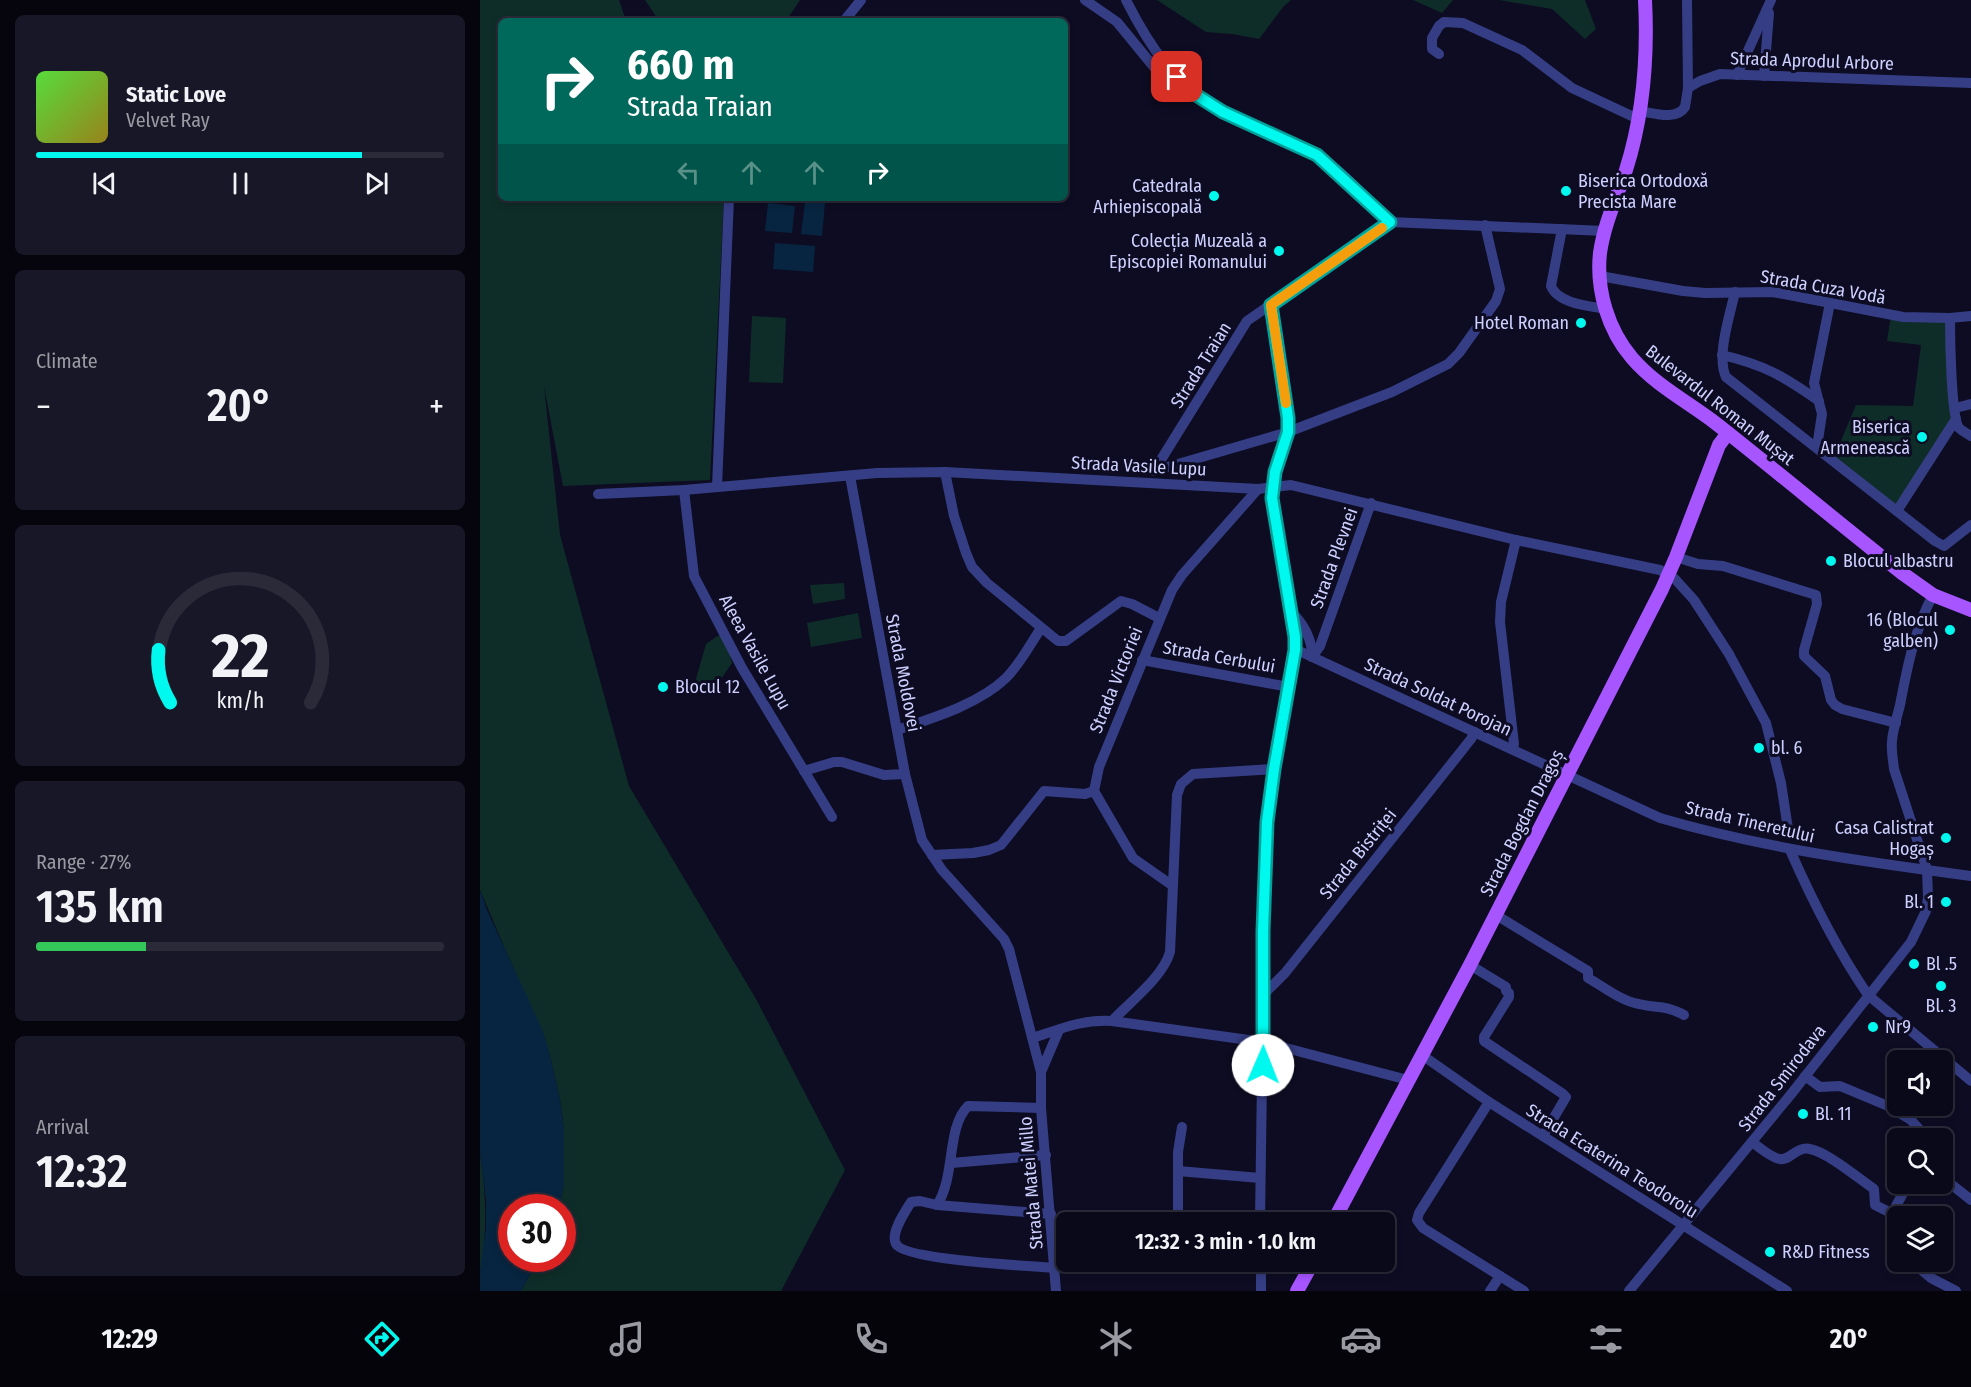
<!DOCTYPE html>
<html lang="en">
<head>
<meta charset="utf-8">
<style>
	:root { --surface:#0a091a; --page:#181727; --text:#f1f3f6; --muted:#999aa2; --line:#2a2a39; --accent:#00f9ee }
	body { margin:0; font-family:"Fira Sans Condensed",sans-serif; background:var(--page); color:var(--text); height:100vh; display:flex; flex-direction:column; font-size:22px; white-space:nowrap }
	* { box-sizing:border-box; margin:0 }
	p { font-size:20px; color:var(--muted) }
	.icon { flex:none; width:33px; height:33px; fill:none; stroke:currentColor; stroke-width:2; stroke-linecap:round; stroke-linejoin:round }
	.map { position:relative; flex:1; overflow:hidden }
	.drawer { display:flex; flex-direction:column; gap:15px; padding:15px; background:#06050e; width:480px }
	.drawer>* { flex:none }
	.hud { position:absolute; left:18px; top:18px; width:570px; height:183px; border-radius:9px; box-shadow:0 3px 9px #0003,0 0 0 2px var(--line); background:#00695c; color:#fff; overflow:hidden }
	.tools { position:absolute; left:1407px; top:1050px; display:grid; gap:12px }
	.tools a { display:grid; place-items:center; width:66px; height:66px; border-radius:9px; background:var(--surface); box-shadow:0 3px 9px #0003,0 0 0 2px var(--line); font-size:30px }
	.speed { position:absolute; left:18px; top:1194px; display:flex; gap:12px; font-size:30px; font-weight:700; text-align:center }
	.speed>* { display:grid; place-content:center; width:78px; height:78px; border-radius:50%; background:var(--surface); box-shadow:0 3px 9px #0003,0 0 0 2px var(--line); line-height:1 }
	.speed .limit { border:9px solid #d22; background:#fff; color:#111 }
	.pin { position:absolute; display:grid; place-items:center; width:51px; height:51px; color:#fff; margin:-26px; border-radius:12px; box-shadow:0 3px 9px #0006 }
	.me { position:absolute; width:66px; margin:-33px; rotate:1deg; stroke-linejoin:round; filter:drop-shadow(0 0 4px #0008) }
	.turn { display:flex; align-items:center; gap:21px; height:126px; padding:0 30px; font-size:27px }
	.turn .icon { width:78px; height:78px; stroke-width:2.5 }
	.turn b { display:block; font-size:42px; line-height:51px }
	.lanes { display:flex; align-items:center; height:57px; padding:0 30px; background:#0003; justify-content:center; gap:30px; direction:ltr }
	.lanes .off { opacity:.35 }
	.big { font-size:45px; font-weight:600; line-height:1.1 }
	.drawer .card { flex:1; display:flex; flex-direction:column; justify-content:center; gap:9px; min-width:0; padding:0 21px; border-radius:9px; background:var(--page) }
	.drawer .dial { align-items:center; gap:0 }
	.dial svg { height:156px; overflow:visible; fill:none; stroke:var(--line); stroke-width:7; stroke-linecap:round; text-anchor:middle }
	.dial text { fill:var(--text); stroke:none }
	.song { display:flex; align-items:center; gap:18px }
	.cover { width:72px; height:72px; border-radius:9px; background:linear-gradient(135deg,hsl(110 70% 55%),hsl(50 70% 35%)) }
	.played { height:6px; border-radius:3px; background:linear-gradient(90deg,var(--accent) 80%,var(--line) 80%) }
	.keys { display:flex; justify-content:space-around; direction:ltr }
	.heat { display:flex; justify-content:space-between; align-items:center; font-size:33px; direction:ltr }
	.charge { height:9px; border-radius:4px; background:linear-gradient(90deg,#34c759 27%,var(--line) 0) }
	.trip { position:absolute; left:576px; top:1212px; width:339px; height:60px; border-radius:9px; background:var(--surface); box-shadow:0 3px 9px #0003,0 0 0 2px var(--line); font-weight:600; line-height:60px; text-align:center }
	.tab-bar { display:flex; height:96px; justify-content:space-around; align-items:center; background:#04040a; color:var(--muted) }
	.tab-bar .icon { width:42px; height:42px }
	.tab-bar .selected { color:var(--accent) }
	.tab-bar b { font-size:27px; color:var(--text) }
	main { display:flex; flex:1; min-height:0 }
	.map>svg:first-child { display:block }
	.green { fill:#0f2d28 }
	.water { fill:#072541 }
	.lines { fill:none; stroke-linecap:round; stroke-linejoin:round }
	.minor { stroke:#353e84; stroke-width:10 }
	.major { stroke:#a755ff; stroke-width:14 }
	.route-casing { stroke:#00a29b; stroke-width:15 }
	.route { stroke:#00f9ee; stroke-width:10 }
	.slow { stroke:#f59e0b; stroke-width:10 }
	.poi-dot { fill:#00f9ee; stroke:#0d0c23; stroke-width:2 }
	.labels { text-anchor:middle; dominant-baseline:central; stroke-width:6; stroke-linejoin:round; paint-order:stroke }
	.street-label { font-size:18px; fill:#ced0ff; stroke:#0d0c23 }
	.poi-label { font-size:18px; fill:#ced0ff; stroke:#0d0c23; text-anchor:start }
</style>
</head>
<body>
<main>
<section class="drawer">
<div class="card">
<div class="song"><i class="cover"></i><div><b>Static Love</b><p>Velvet Ray</p></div></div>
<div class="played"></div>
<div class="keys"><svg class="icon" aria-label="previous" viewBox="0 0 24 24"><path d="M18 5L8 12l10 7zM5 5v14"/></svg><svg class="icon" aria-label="pause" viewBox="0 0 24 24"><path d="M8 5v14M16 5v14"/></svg><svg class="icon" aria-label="next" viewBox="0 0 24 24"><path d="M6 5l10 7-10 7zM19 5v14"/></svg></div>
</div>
<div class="card"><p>Climate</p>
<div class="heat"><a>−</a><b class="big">20°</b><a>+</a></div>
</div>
<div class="card dial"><svg viewBox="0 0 100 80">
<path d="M14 69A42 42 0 1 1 86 69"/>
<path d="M14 69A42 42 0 0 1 8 42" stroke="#00f9ee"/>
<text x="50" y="56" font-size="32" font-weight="700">22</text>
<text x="50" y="72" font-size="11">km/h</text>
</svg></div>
<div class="card"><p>Range · 27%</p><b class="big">135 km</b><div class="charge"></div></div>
<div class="card"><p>Arrival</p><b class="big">12:32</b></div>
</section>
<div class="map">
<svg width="1491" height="1291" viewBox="0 0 1491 1291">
	<rect width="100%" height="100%" fill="#0d0c23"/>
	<g class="green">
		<polygon points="0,0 139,0 146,21 21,21 21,198 244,198 230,480 83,486 64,386 80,535 149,786 276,999 365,1170 301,1291 41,1291 59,1259 82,1258 82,1208 79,1207 84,1185 84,1129 80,1100 69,1052 0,890"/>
		<polygon points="165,0 320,0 306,21 179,21"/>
		<polygon points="677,0 811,0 803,7 779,39 752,34 726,32"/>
		<polygon points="933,0 973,0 962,13"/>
		<polygon points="1019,0 1105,0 1116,29 1105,39 1072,9"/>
		<polygon points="1411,315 1470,318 1476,419 1417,511 1353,460 1376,405 1433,406 1441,345 1407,341"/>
		<polygon points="272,316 306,318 303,383 269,382"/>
		<polygon points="364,583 365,599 333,604 330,585"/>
		<polygon points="378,613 382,638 331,647 327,623"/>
		<polygon points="242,633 248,646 252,663 241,679 225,693 221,691 216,679 226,644"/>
		<path d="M 0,1153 C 6,1193 8,1231 0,1271 Z"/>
	</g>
	<g class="water">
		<polygon points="325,202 345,203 342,236 321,234"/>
		<polygon points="288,203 315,206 312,233 285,231"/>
		<polygon points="295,243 335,246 333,272 293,269"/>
		<polygon points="0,890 7,910 63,1031 69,1052 80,1100 84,1129 84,1185 79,1207 32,1208 32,1258 59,1259 41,1291 0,1291 0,1271 6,1227 6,1200 0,1153"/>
	</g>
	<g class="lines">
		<g class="minor">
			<polyline points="605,0 637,22 678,72 697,77"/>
			<path d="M 646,0 C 668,44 698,90 743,113 C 774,127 807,137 836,154 C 861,169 889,202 910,222 L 1125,231"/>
			<polyline points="1207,0 1208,88"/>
			<polyline points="364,21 381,0"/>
			<polyline points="959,54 952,49 952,38 959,26 964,22 983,23 1042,50 1092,88 1158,119"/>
			<polyline points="1257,75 1291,0"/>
			<polyline points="1284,76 1289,13"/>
			<path d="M 1159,111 C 1174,113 1196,121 1205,107 L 1208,88 L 1220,81 L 1240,74 L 1491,83"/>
			<path d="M 1082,229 L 1071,286 C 1078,304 1110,306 1126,309"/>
			<polyline points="1120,276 1203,291 1225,293 1293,292 1423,317 1470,318 1491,316"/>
			<path d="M 1255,292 C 1250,315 1236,356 1246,377 L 1455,541 L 1464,546 L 1491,525"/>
			<path d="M 1470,318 C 1470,336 1471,417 1479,428 C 1482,431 1488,434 1491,436"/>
			<path d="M 1242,355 C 1285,365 1303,376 1339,401"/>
			<polyline points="1475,408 1491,404"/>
			<polyline points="1337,447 1342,414 1334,383 1350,303"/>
			<polyline points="674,471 808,432 912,392 968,364 979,353 1016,301 1020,289 1005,225"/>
			<polyline points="674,471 767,321 910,222"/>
			<polyline points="465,472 474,516 486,553 492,567 507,583 578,641 586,641 641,601 652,604 679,618"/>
			<polyline points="370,476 425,774 442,840 462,870 524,939 529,949 561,1072 561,1108 576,1291"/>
			<polyline points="237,487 249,198"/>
			<polyline points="204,490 214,576 262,668 352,817"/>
			<polyline points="118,494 204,490 397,473 465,472 778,489 811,485 1036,540 1180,570 1195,579 1214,600 1249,654 1286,723 1301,783 1308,829"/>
			<polyline points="1417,511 1476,419"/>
			<polyline points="1196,557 1218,564 1243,566 1336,595 1337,604 1324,650 1324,656 1345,676 1351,700 1355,705 1362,709 1416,723"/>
			<path d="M 811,612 C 823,622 833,641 832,657"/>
			<path d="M 815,649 L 1180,818 C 1282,848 1386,862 1491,876"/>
			<polyline points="832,657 840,646 891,503"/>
			<polyline points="662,660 809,687"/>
			<path d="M 417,730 C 453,718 499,704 526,678 C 540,664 550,645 561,628"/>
			<polyline points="1031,749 1034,744 1020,622 1021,602 1036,540"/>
			<polyline points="324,771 354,762 362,762 404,775 425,774"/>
			<path d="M 1310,850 C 1332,900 1357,950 1388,995 L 1491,1081"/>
			<polyline points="452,855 493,853 509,850 521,845 564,791 605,794 614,791"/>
			<polyline points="693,886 653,858 614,791 619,767 692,590 702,575 778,489"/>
			<path d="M 1016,915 L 1108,971 L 1108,978 C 1124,987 1141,1001 1159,1004 C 1178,1009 1183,1004 1204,1015"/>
			<polyline points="990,965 1026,987 1026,991 1029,993 1029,997 1004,1037 1004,1041 1083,1094 1086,1097 1063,1136"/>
			<polyline points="784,994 805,973 991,739 995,732"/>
			<path d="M 632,1021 C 650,1002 683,977 690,952 L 697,795 L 701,784 L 713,774 L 794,769"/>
			<path d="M 553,1038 C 580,1029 603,1019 632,1021 L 783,1042 L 928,1080"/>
			<polyline points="942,1055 1009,1102 1307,1291"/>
			<polyline points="561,1072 579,1030"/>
			<polyline points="1325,1076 1340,1087 1360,1086 1408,1106 1431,1120 1439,1129 1441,1138"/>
			<polyline points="1009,1102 939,1213 937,1220 943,1228 1044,1291"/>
			<path d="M 561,1108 L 488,1106 C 466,1128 476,1176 457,1205 L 440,1201 L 431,1202 C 425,1212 410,1233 416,1244 C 424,1260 552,1266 575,1268"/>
			<path d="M 1272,1142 C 1279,1147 1291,1158 1300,1159 C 1310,1161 1316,1146 1330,1149 C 1347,1152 1378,1178 1394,1189 L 1395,1205 L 1413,1214"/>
			<polyline points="471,1163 566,1155"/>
			<polyline points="698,1171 780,1178"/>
			<polyline points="1462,1177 1491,1200"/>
			<polyline points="457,1205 571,1214"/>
			<polyline points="698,1212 698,1152 702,1127"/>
			<polyline points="780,1222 785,861 787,822 794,769 815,649 815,637 792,498 795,473 808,432 808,418 791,305"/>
			<polyline points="1418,1243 1410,1226 1416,1206 1428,1184"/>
			<polyline points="781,1262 781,1291"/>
			<polyline points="1432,1262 1451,1278 1476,1291"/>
			<polyline points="1010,1291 1020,1276"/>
			<path d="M 1149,1291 L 1312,1093 L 1431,942 L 1446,911 L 1448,897 L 1447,870 L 1414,769 C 1413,759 1411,750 1412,741 C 1413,729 1417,717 1420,705 C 1427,668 1435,628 1453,595"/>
		</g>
		<g class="major">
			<path d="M 1165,0 C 1168,57 1163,116 1146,170 C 1137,197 1124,224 1120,253 C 1116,290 1128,330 1152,358 C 1176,386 1210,403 1238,425 C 1300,474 1360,524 1422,573 L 1453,595 L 1491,610"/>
			<polyline points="853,1222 990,965 1182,589 1196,557 1239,445 1248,433"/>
			<polyline points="817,1291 833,1262"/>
		</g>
	</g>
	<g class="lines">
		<defs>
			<polyline id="route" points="697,77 716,95 743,112 837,155 910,222 791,305 808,418 808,432 795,472 792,498 815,637 815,650 794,769 787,822 783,931 783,1065"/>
		</defs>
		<use href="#route" class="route-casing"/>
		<use href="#route" class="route"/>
		<polyline class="slow" points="806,403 791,305 902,228"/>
	</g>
	<g class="poi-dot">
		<circle cx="1086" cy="191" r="6"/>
		<circle cx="734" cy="196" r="6"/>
		<circle cx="799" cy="251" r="6"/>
		<circle cx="1101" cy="323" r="6"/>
		<circle cx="1442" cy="437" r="6"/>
		<circle cx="1351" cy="561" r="6"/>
		<circle cx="1470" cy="630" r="6"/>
		<circle cx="183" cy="687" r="6"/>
		<circle cx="1279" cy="748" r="6"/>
		<circle cx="1466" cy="838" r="6"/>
		<circle cx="1466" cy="902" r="6"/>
		<circle cx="1434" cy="964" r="6"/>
		<circle cx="1461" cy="986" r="6"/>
		<circle cx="1393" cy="1027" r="6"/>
		<circle cx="1323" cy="1114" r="6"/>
		<circle cx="1290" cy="1252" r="6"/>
	</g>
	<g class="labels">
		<g class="street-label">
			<text transform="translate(1332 61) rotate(2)">Strada Aprodul Arbore</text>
			<text transform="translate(1343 287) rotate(10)">Strada Cuza Vodă</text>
			<text transform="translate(721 365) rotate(-58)">Strada Traian</text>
			<text transform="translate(1240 405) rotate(38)">Bulevardul Roman Mușat</text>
			<text transform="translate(659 466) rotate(3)">Strada Vasile Lupu</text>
			<text transform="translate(854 558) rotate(-70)">Strada Plevnei</text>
			<text transform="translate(275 652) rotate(61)">Aleea Vasile Lupu</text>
			<text transform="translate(739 657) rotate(10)">Strada Cerbului</text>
			<text transform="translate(423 673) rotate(79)">Strada Moldovei</text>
			<text transform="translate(636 680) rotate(-68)">Strada Victoriei</text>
			<text transform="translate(958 697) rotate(25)">Strada Soldat Porojan</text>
			<text transform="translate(1270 822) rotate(13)">Strada Tineretului</text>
			<text transform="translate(1042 823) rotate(-63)">Strada Bogdan Dragoș</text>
			<text transform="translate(878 854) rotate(-51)">Strada Bistriței</text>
			<text transform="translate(1302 1078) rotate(-52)">Strada Smirodava</text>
			<text transform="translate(1132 1161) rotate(32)">Strada Ecaterina Teodoroiu</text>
			<text transform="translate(551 1183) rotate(-95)">Strada Matei Millo</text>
		</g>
		<g class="poi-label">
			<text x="1098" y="181">Biserica Ortodoxă<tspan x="1098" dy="21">Precista Mare</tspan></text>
			<text x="722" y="186" text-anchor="end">Catedrala<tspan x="722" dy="21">Arhiepiscopală</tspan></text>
			<text x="787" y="241" text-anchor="end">Colecția Muzeală a<tspan x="787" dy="21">Episcopiei Romanului</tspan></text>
			<text x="1089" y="323" text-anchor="end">Hotel Roman</text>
			<text x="1430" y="427" text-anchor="end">Biserica<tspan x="1430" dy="21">Armenească</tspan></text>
			<text x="1363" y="561">Blocul albastru</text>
			<text x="1458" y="620" text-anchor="end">16 (Blocul<tspan x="1458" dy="21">galben)</tspan></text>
			<text x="195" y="687">Blocul 12</text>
			<text x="1291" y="748">bl. 6</text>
			<text x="1454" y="828" text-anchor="end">Casa Calistrat<tspan x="1454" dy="21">Hogaș</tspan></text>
			<text x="1454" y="902" text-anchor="end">Bl. 1</text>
			<text x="1446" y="964">Bl .5</text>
			<text x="1461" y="1006" text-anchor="middle">Bl. 3</text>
			<text x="1405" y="1027">Nr9</text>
			<text x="1335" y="1114">Bl. 11</text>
			<text x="1302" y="1252">R&amp;D Fitness</text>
		</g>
	</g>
</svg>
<div class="tools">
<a><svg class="icon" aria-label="sound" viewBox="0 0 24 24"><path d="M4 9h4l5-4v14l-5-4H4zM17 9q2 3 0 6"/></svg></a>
<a><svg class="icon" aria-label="search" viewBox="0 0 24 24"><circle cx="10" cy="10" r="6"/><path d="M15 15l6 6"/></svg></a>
<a><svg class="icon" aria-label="layers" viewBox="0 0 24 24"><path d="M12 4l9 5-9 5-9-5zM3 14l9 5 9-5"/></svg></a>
</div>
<div class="speed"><div class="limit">30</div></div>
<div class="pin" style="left:697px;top:77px;background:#d93025"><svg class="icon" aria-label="arrive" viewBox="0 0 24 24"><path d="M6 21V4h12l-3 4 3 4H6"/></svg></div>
<svg class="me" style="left:783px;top:1065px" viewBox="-20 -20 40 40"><circle r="19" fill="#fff"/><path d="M0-13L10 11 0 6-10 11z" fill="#00f9ee"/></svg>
<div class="trip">12:32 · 3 min · 1.0 km</div>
<div class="hud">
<div class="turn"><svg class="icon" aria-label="right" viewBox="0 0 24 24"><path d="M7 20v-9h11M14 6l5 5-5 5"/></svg><div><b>660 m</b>Strada Traian</div></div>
<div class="lanes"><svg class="icon off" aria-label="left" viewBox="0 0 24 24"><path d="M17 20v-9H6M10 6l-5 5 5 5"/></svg><svg class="icon off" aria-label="ahead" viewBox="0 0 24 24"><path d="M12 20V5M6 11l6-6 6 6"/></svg><svg class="icon off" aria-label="ahead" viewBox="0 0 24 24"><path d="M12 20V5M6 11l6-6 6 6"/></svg><svg class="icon" aria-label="right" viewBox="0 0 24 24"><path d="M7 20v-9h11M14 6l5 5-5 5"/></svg></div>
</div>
</div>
</main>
<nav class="tab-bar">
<b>12:29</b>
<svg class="icon selected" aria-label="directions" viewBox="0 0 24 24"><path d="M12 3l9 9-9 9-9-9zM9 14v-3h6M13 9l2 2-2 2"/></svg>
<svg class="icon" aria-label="music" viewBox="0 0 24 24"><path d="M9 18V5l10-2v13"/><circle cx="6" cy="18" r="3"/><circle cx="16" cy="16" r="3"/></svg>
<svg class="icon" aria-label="phone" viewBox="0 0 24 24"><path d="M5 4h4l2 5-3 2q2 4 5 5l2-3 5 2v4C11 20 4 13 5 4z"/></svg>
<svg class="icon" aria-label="climate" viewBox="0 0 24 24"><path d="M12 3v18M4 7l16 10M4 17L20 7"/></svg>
<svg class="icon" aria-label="car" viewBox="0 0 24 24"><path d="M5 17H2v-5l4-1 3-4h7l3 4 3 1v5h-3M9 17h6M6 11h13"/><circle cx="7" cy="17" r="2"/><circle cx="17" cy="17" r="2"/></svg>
<svg class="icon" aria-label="filters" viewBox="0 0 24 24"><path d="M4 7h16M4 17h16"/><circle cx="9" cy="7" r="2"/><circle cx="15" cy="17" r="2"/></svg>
<b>20°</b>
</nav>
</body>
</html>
